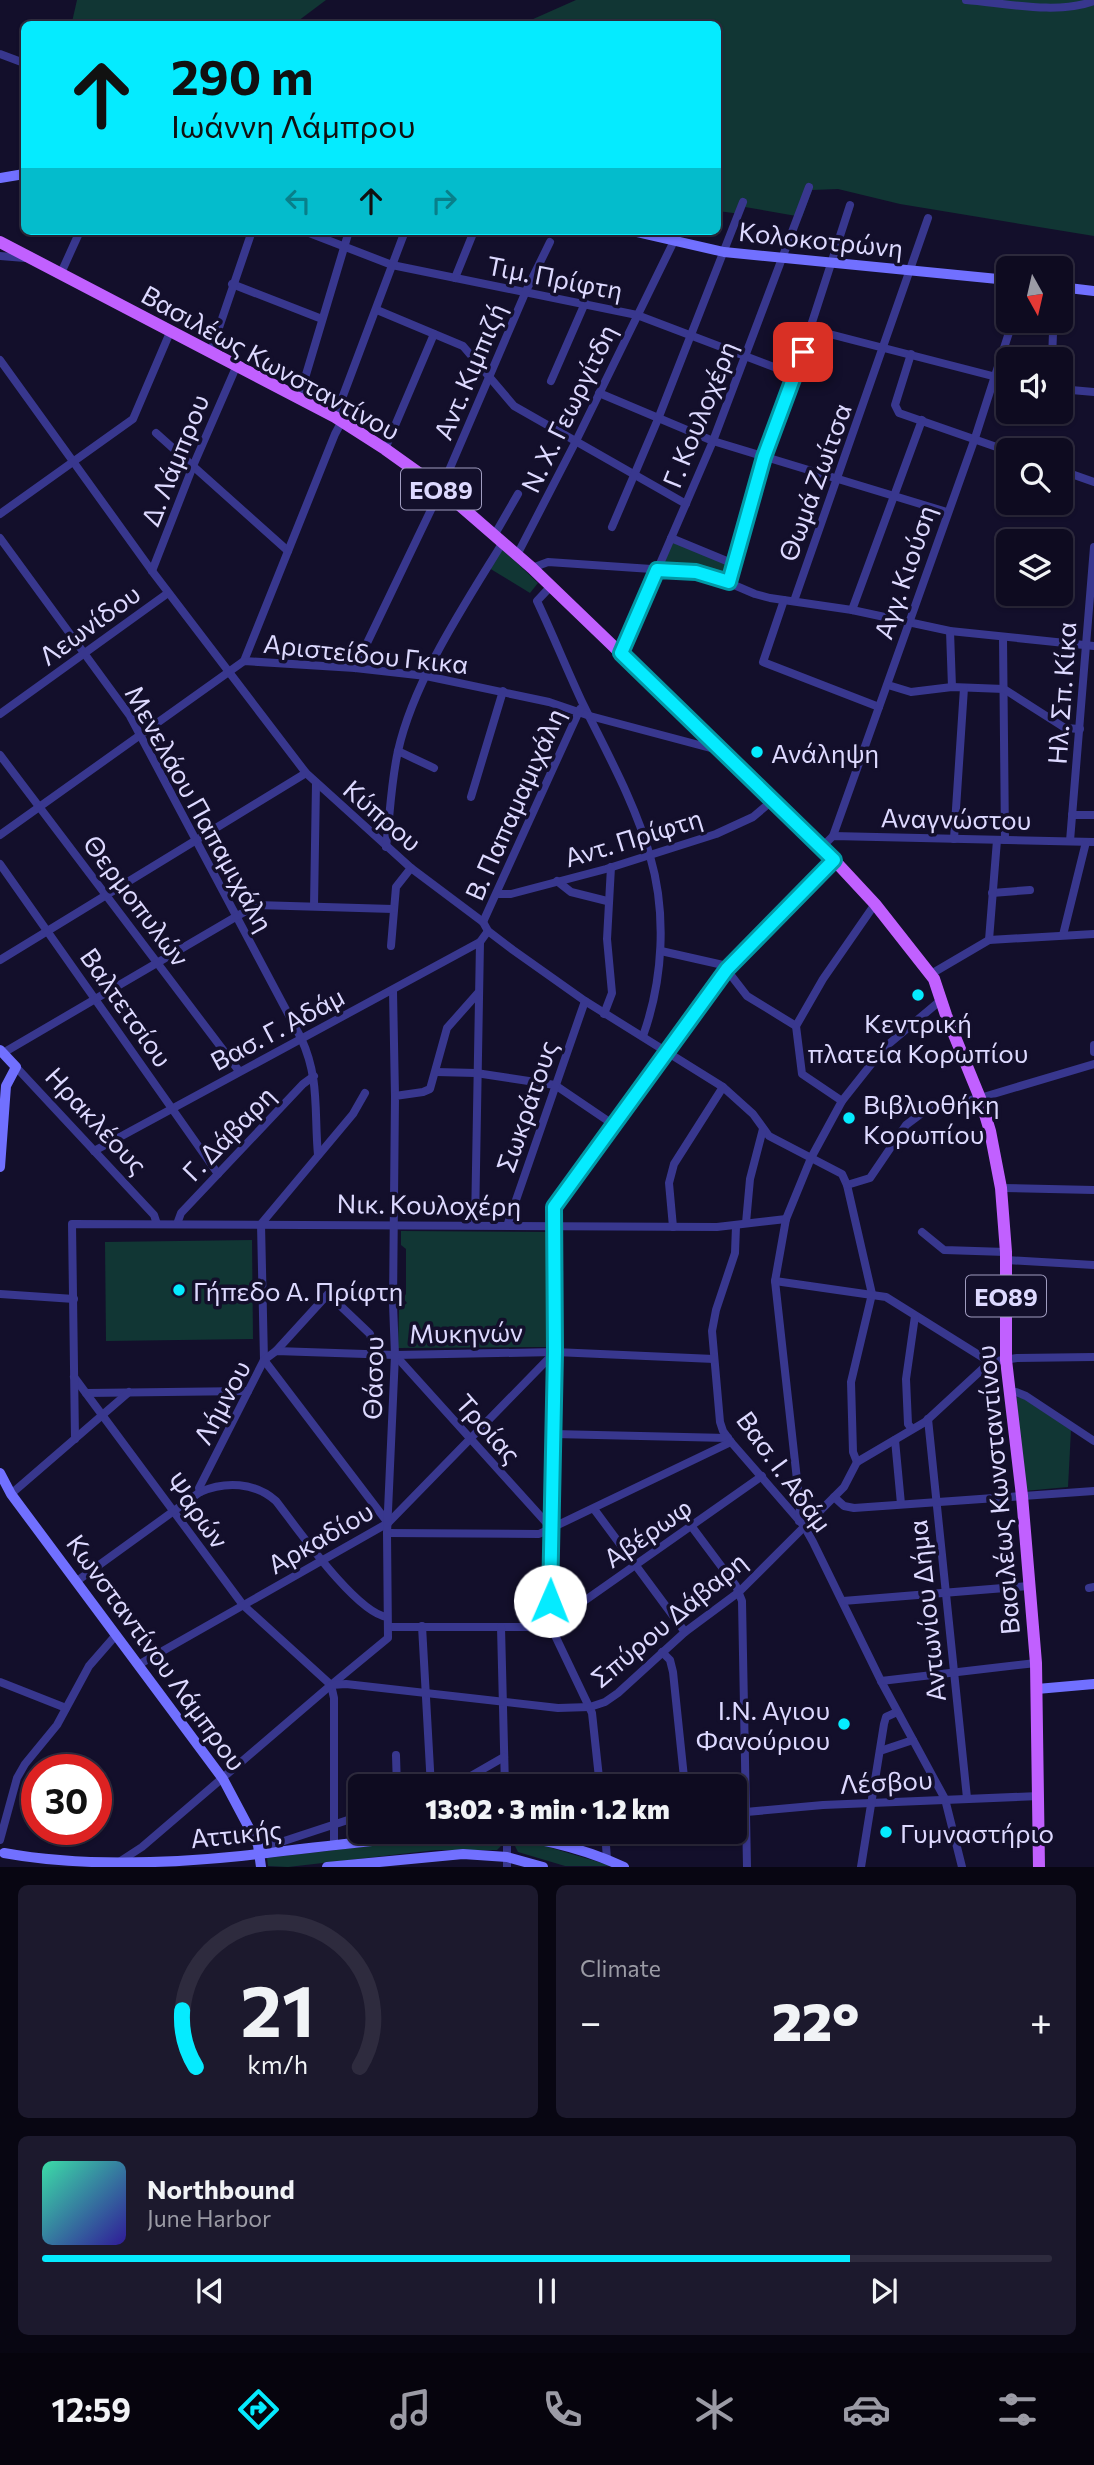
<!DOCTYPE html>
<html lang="en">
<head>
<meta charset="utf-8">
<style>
	:root { --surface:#0e0b20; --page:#1c192d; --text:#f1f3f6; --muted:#9b9ba5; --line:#2e2b3e; --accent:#05ebff }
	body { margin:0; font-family:Commissioner,sans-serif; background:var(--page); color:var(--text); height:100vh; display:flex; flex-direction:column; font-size:26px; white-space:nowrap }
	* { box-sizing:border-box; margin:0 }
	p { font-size:23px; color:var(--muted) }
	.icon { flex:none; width:38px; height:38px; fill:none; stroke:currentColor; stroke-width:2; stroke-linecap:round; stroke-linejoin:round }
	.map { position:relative; height:1867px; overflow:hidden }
	.side { display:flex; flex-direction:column; gap:18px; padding:18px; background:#080612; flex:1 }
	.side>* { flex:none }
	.banner { position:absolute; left:21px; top:21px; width:700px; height:214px; border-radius:10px; box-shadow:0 2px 5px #0004,0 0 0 2px var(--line); background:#05ebff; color:#111; overflow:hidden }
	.needle { width:46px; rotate:172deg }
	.tools { position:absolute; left:996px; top:256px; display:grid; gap:14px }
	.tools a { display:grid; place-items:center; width:77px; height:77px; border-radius:10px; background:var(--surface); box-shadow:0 2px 5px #0004,0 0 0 2px var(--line); font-size:35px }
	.speed { position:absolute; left:21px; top:1754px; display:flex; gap:14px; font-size:35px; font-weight:700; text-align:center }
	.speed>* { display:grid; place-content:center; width:91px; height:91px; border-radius:50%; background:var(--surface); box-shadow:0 2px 5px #0004,0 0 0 2px var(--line); line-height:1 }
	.speed .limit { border:10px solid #d22; background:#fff; color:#111 }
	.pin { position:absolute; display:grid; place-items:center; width:60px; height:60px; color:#fff; margin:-30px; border-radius:14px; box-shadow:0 4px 10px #0006 }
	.me { position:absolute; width:77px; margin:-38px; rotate:1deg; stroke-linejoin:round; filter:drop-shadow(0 0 5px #0008) }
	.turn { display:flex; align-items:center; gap:24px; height:147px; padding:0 35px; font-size:32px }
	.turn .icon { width:91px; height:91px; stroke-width:2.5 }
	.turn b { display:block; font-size:49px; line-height:60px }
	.lanes { display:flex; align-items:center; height:66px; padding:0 35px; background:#0003; justify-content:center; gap:35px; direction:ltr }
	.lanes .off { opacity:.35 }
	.big { font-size:52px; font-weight:800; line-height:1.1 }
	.side .widget { flex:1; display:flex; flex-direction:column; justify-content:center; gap:10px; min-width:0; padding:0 24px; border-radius:10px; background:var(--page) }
	.side .dial { align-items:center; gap:0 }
	.dial svg { height:182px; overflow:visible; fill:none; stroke:var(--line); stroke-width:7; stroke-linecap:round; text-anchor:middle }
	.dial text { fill:var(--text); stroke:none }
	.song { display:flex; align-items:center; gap:21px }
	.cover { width:84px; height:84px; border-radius:10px; background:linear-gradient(135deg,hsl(160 70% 55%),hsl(250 70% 35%)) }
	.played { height:7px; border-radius:4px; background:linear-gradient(90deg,var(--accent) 80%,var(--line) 80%) }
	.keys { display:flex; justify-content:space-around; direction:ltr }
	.heat { display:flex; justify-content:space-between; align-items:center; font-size:38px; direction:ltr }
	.side .tiles { flex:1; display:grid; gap:18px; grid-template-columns:1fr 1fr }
	.widget:last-child { grid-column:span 2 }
	.trip { position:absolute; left:348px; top:1774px; width:399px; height:70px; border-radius:10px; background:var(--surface); box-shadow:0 2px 5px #0004,0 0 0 2px var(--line); font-weight:800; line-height:70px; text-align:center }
	.dock { display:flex; height:112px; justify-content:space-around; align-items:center; background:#06040d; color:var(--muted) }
	.dock .icon { width:49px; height:49px }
	.dock .current { color:var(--accent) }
	.dock b { font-size:32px; color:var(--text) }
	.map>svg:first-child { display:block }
	.green { fill:#113634 }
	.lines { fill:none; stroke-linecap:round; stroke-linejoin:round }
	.street { stroke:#38378e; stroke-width:8 }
	.secondary { stroke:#7170ff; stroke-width:10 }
	.primary { stroke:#c160ff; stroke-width:12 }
	.route-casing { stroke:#0399a6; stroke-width:18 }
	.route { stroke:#05ebff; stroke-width:12 }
	.poi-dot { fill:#05ebff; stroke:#130f2b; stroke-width:2.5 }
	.labels { text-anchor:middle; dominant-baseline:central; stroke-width:7; stroke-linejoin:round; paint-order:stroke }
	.shield { fill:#130f2b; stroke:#a09cbf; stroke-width:2 }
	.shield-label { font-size:24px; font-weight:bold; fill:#ddd9ff }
	.street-label { font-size:26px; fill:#ddd9ff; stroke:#130f2b }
	.poi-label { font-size:26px; fill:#ddd9ff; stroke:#130f2b; text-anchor:start }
</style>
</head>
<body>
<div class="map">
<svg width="1094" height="1867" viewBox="0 0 1094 1867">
	<rect width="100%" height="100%" fill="#130f2b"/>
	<g class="green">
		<polygon points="77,0 326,0 294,24 79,24 72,22"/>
		<polygon points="576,0 1094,0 1094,236 900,204 838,189 812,190 802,217 745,207 741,214 718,211 718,24 522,24"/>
		<polygon points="671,538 728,562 724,576 696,567 661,563"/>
		<polygon points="501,548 538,583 530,593 489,568"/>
		<polygon points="401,1231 547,1232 546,1347 398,1348 399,1310 407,1303 403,1298 406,1294 406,1249 401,1245"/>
		<polygon points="252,1240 253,1339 106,1341 105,1242"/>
		<polygon points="1016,1397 1023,1398 1071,1430 1068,1487 1024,1491"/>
		<polygon points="473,1834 500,1836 501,1846 497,1850 436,1850 288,1867 268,1866 267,1858"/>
		<polygon points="519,1840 525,1840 612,1866 565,1866 518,1852 515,1846"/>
	</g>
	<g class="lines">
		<g class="street">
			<path d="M 966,0 C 1004,3 1058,15 1094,1"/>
			<polyline points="0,54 24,63"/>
			<polyline points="304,231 392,265 637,315 795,375"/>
			<polyline points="0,256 25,258"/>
			<polyline points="61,273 80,231"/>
			<polyline points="455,278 474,231"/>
			<polyline points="232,284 322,319"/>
			<polyline points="377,310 463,346 514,406 686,504"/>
			<polyline points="810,329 1008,380"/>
			<polyline points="211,351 252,231"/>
			<polyline points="911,354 895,405 899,413 1008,451"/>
			<polyline points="1052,359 1053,333"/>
			<polyline points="0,360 152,571 306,773 411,868 483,922 488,931 513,950 585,1001 723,1087 753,1114 769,1136 842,1174 847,1185 872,1294 851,1382 853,1452 857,1462"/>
			<polyline points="551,381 585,303"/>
			<polyline points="1060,389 1094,392"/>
			<polyline points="599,393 713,441 947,512"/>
			<polyline points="299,398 349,231"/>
			<polyline points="335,417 405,231"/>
			<polyline points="156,433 288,551"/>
			<polyline points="385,449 434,334"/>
			<polyline points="1060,470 1094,482"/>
			<polyline points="0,514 133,419 171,330"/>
			<polyline points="612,527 658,419 743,202"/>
			<polyline points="495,534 518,494"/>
			<path d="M 0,538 L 130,716 L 301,1038 C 320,1079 314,1112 318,1155"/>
			<polyline points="671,538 734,564"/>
			<polyline points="517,555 576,441 674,241"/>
			<polyline points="532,568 548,562 696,572 713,576 755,594 770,598 852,610 950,631 1094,646"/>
			<polyline points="152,571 193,466 237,365"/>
			<polyline points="729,582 763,457 795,375 850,205"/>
			<path d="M 551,586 L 537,601 C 553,635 567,670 583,704 C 607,753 635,803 650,856 C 667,914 663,980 643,1036"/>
			<polyline points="784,600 763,662 879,707"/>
			<polyline points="794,601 928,218"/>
			<polyline points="852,610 922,420"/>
			<polyline points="950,631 952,687"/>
			<polyline points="1003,638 1005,840"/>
			<polyline points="621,654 713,441 809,187"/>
			<polyline points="244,661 335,434 342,421"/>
			<polyline points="355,668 441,489 526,291 550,242"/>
			<polyline points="888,685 911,692 952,687 1004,689 1065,728 1080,729"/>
			<polyline points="0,714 168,593"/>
			<polyline points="398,751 434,768"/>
			<polyline points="0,755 239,1071"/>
			<polyline points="471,797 503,691"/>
			<polyline points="1072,815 1094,815"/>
			<polyline points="0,835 244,661 355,668 426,676 549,702 590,716 718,750"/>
			<polyline points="833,836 975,438 1013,320"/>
			<polyline points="954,839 964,688"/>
			<polyline points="1070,841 1094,547"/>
			<path d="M 386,847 C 390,815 391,782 398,751 C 414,680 465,604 503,542"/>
			<polyline points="822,847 833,836 1094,842"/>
			<polyline points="0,864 218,1174"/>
			<polyline points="557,881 571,892 607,901"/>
			<polyline points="992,893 1030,890"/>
			<polyline points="498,894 511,894 606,869 716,834 753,817 773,800"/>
			<polyline points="314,906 316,783"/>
			<polyline points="483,922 580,709"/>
			<polyline points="1063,935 1086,842"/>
			<polyline points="989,940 997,840"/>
			<polyline points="391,946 396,887 411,868"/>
			<polyline points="661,951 723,965 747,996 796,1026"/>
			<polyline points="0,960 306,773"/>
			<polyline points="931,974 989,940 1094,934"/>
			<polyline points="393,991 395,1096"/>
			<polyline points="604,1014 612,993 607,939 611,867"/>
			<polyline points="1094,1045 1094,1052"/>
			<polyline points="3,1053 256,905 393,909"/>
			<polyline points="16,1067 154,1215 157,1224"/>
			<polyline points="436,1072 476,1073 555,1085 614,1125"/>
			<polyline points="842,1101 802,1074 796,1026 823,979 875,904"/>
			<polyline points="94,1151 480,942"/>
			<polyline points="847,1185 870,1178 906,1125 926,1110 980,1098 1094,1064"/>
			<polyline points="1001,1188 1094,1190"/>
			<polyline points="746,1223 750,1179 763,1129"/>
			<polyline points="177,1224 181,1213 303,1084 314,1076"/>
			<polyline points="475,1225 480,942 488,931"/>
			<polyline points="507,1226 585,1001"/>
			<polyline points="736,1226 735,1253 716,1310 712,1331 720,1422 723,1431 731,1442 804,1526 813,1542 881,1681 945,1799 962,1867"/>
			<polyline points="673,1227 669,1183 674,1164 723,1087"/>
			<polyline points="922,1232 944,1250 1006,1252"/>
			<polyline points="1007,1260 1094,1265"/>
			<polyline points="775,1281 886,1297 990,1362 1017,1358 1094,1357"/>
			<polyline points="0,1294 74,1299"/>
			<polyline points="276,1351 328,1294 370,1334 375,1354"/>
			<polyline points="395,1355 552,1529"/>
			<polyline points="264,1360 261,1224 353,1114 365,1093"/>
			<polyline points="264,1360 388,1523"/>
			<polyline points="74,1377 243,1605 331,1685"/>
			<polyline points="1009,1392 1016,1392 1026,1396 1094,1441"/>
			<polyline points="86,1393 248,1391"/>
			<polyline points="928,1419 967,1798"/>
			<polyline points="912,1429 908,1424 906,1379 915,1316"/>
			<polyline points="553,1434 728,1438"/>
			<polyline points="75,1439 72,1224 717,1227 786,1219"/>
			<polyline points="895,1440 901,1504"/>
			<polyline points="200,1492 199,1488 264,1360 276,1351 395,1355 555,1352 714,1359"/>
			<polyline points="11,1494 129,1392"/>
			<polyline points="834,1497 844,1506 854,1508 1094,1491"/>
			<polyline points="594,1509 685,1632"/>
			<polyline points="799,1521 800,1507 775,1281 786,1219 811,1158 842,1101 884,1048 941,1000"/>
			<polyline points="692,1527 736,1586 742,1601 747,1867"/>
			<polyline points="387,1533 539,1534 731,1442"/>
			<path d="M 77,1581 L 200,1492 C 225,1481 255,1482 276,1501 C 297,1528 356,1613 387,1617"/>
			<polyline points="1089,1588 1094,1587"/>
			<polyline points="843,1601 1029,1586"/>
			<polyline points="422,1626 431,1787"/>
			<polyline points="389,1627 541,1627 550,1625 762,1476"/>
			<polyline points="501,1627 505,1787"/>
			<polyline points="662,1652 670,1660 673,1672 685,1787"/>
			<polyline points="138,1665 388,1523 555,1352"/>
			<polyline points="881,1681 1036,1663"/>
			<polyline points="0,1682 66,1708"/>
			<polyline points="880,1751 913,1740"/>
			<polyline points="396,1755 397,1787"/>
			<polyline points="447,1787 464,1780 504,1757"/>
			<polyline points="600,1787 592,1713 550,1625 555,1352 554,1207 727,969 834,860"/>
			<polyline points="735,1813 823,1805 1039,1796"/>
			<polyline points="507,1832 507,1867"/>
			<polyline points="605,1832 607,1859"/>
			<polyline points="0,1840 17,1778 25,1764 57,1725 89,1666 116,1635"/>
			<polyline points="258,1845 281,1842 360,1816"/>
			<polyline points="334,1845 334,1698 331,1685 388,1638 387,1533 395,1355 393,1304 395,1096 423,1092 430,1089 447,1028 478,993"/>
			<polyline points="119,1862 142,1847 331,1685 346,1684 558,1708 590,1707 605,1702 618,1693 685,1632 739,1592 844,1487 857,1462 925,1422 990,1362"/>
			<polyline points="861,1867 884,1724 886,1717 897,1712"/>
		</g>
		<g class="secondary">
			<polyline points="0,178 24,174"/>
			<polyline points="632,231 724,252 1008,280"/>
			<polyline points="1060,287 1094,291"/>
			<polyline points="0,1050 16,1067 6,1086 0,1167"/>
			<polyline points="0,1473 11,1494 223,1779 258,1845 261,1867"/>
			<polyline points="1037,1689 1094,1684"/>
			<path d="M 481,1832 C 529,1835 581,1847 624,1867"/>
			<path d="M 4,1853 C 81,1867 163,1864 241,1856 C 319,1847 396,1837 474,1832"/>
			<polyline points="327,1867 463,1854 507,1857 543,1867"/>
		</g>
		<polyline class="primary" points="0,242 335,417 385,449 441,489 532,568 822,847 875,904 934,979 946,1015 980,1098 990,1131 1001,1188 1006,1252 1006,1360 1022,1496 1036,1663 1039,1867"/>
	</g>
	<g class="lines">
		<defs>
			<polyline id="route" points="550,1601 555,1352 554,1207 727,969 834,860 621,653 657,570 696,572 729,582 764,457 803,352"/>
		</defs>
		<use href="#route" class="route-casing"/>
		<use href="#route" class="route"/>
	</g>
	<g class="poi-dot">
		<circle cx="757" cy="752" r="7"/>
		<circle cx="918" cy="995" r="7"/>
		<circle cx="849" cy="1118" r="7"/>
		<circle cx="179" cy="1290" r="7"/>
		<circle cx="844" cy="1724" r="7"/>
		<circle cx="886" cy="1832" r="7"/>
	</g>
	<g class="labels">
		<g class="shield">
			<rect x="401" y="468.5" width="80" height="41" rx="5"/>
			<rect x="966" y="1275.5" width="80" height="41" rx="5"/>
		</g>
		<g class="shield-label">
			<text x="441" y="489">ΕΟ89</text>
			<text x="1006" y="1296">ΕΟ89</text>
		</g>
		<g class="street-label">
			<text transform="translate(821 239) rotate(6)">Κολοκοτρώνη</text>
			<text transform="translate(555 277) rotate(11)">Τιμ. Πρίφτη</text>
			<text transform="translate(271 362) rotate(29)">Βασιλέως Κωνσταντίνου</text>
			<text transform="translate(469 371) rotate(-67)">Αντ. Κιμπιζή</text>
			<text transform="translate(568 408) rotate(-64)">Ν. Χ. Γεωργίτδη</text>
			<text transform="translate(699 414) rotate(-68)">Γ. Κουλοχέρη</text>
			<text transform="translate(174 460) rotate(-68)">Δ. Λάμπρου</text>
			<text transform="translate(814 482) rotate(-70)">Θωμά Ζωίτσα</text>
			<text transform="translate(904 572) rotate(-71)">Αγγ. Κιούση</text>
			<text transform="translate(89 624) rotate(-36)">Λεωνίδου</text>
			<text transform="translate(366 653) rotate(6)">Αριστείδου Γκικα</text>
			<text transform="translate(1061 693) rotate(-86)">Ηλ. Σπ. Κίκα</text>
			<text transform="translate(514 804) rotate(-66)">Β. Παπαμαμιχάλη</text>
			<text transform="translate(200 808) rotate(61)">Μενελάου Παπαμιχάλη</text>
			<text transform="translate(383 815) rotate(41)">Κύπρου</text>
			<text transform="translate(956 818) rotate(1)">Αναγνώστου</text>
			<text transform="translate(633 837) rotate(-17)">Αντ. Πρίφτη</text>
			<text transform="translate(137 900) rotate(53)">Θερμοπυλών</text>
			<text transform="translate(127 1007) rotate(55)">Βαλτετσίου</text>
			<text transform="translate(277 1028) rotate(-28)">Βασ. Γ. Αδάμ</text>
			<text transform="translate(526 1106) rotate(-71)">Σωκράτους</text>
			<text transform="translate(97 1120) rotate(47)">Ηρακλέους</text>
			<text transform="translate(228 1133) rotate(-46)">Γ. Δάβαρη</text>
			<text transform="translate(429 1204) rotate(1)">Νικ. Κουλοχέρη</text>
			<text transform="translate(466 1332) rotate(-1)">Μυκηνών</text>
			<text transform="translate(372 1378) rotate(-89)">Θάσου</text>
			<text transform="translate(221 1402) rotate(-62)">Λήμνου</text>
			<text transform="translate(489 1428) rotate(48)">Τροίας</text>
			<text transform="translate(785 1471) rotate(54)">Βασ. Ι. Αδάμ</text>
			<text transform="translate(997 1490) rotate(-95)">Βασιλέως Κωνσταντίνου</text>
			<text transform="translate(198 1510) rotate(54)">Ψαρών</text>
			<text transform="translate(647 1532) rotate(-35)">Αβέρωφ</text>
			<text transform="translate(320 1537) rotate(-30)">Αρκαδίου</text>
			<text transform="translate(926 1611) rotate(-96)">Αντωνίου Δήμα</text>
			<text transform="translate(668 1619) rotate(-40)">Σπύρου Δάβαρη</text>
			<text transform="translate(157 1652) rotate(54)">Κωνσταντίνου Λάμπρου</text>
			<text transform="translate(886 1781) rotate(-3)">Λέσβου</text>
			<text transform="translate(236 1833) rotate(-6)">Αττικής</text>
		</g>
		<g class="poi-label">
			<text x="771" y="752">Ανάληψη</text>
			<text x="918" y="1022" text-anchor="middle">Κεντρική<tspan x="918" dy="30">πλατεία Κορωπίου</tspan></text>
			<text x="863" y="1103">Βιβλιοθήκη<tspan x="863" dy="30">Κορωπίου</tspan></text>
			<text x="193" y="1290">Γήπεδο Α. Πρίφτη</text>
			<text x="830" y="1709" text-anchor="end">Ι.Ν. Αγιου<tspan x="830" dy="30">Φανούριου</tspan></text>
			<text x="900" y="1832">Γυμναστήριο</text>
		</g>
	</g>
</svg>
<div class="tools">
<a><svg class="needle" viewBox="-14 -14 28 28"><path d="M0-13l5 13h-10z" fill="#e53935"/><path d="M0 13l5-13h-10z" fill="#9b9ba5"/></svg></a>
<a><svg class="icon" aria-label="sound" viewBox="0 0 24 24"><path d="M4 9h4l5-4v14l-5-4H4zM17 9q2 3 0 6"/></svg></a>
<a><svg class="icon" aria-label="search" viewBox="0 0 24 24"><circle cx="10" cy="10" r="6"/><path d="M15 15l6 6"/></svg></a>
<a><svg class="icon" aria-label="layers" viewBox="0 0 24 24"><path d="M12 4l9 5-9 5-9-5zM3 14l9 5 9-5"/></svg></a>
</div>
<div class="speed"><div class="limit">30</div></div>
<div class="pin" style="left:803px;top:352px;background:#d93025"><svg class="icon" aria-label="arrive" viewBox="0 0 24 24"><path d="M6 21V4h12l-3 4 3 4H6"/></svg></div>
<svg class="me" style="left:550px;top:1601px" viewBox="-20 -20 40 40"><circle r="19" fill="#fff"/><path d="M0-13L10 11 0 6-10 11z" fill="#05ebff"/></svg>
<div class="trip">13:02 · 3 min · 1.2 km</div>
<div class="banner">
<div class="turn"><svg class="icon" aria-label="ahead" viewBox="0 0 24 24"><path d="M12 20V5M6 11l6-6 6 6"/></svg><div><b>290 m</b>Ιωάννη Λάμπρου</div></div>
<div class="lanes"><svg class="icon off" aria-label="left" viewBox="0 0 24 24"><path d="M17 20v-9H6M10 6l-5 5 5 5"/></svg><svg class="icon" aria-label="ahead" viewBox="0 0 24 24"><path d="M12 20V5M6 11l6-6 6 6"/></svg><svg class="icon off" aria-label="right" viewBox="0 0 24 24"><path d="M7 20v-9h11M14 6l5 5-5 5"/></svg></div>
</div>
</div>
<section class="side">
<div class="tiles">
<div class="widget dial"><svg viewBox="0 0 100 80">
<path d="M14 69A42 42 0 1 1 86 69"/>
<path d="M14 69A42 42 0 0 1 8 44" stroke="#05ebff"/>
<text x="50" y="56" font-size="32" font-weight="700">21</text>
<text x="50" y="72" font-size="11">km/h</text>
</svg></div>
<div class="widget"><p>Climate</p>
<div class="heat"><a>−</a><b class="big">22°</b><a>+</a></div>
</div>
<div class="widget">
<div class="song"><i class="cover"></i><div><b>Northbound</b><p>June Harbor</p></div></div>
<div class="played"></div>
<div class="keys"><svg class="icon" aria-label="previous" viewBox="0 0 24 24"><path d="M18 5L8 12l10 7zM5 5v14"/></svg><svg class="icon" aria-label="pause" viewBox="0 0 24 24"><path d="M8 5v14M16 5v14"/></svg><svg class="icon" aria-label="next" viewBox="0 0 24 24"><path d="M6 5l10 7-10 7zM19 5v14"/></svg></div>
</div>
</div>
</section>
<nav class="dock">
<b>12:59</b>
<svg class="icon current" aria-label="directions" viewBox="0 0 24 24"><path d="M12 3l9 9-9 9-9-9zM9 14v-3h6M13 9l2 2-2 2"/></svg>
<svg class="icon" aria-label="music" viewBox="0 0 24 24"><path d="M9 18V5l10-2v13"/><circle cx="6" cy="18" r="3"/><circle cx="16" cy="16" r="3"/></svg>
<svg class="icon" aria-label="phone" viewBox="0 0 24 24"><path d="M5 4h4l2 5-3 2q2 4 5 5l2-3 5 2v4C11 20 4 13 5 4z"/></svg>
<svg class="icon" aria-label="climate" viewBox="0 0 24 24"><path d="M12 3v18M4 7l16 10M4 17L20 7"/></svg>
<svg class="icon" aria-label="car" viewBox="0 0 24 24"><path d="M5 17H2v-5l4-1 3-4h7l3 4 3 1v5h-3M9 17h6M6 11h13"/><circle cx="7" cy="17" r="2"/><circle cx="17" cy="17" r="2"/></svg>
<svg class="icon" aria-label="filters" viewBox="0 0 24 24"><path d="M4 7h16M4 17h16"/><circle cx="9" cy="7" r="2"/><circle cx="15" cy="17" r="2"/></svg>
</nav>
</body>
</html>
